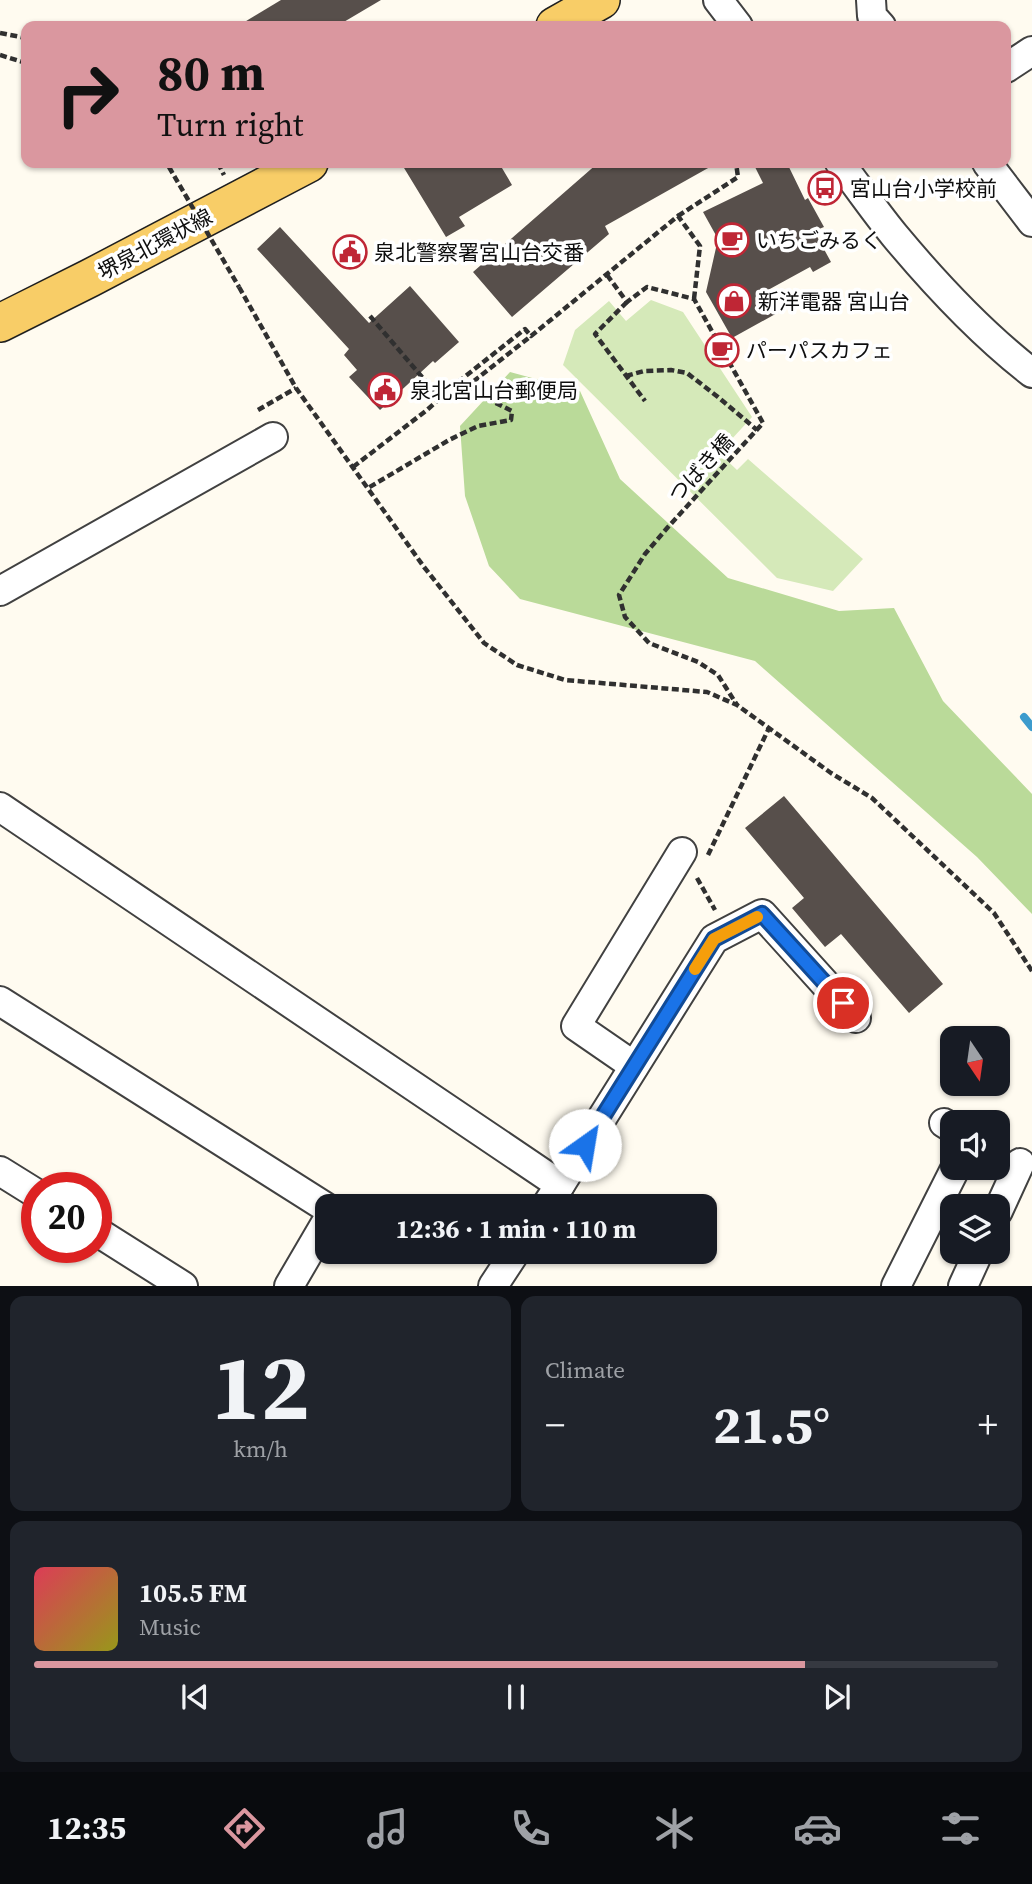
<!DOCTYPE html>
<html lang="en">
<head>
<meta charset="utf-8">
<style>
	:root { --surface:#171b24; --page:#20242c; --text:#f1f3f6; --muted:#9ea1a6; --line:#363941; --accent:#da979f }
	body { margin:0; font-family:"Source Serif 4","Noto Sans JP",serif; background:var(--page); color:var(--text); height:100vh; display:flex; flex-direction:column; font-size:26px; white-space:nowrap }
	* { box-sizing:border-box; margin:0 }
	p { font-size:23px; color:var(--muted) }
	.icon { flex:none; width:38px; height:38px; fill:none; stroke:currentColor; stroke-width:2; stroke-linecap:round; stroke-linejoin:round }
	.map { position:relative; height:1286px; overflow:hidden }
	.sheet { display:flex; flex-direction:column; gap:10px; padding:10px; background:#0d0f14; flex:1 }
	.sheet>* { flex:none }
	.guide { position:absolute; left:21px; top:21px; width:990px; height:147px; border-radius:14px; box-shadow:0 2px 5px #0004; background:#da979f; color:#111; overflow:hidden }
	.needle { width:46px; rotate:167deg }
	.fabs { position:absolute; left:940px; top:1026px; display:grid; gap:14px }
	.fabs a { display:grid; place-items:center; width:70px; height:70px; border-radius:14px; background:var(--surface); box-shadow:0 2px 5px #0004; font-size:35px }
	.speed { position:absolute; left:21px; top:1172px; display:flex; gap:14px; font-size:35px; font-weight:700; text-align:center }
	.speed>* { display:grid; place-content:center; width:91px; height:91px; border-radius:50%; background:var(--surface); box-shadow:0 2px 5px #0004; line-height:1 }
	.speed .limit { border:10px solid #d22; background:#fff; color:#111 }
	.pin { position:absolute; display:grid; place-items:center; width:60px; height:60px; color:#fff; margin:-30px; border:4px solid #fff; border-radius:50%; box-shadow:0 2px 7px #0007 }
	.me { position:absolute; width:77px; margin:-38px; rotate:32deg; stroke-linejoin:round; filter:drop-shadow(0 0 5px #0008) }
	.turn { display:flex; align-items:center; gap:24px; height:147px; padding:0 21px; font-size:32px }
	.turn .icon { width:91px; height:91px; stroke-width:2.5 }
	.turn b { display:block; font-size:49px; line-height:60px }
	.big { font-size:52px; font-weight:700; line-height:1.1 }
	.sheet .card { flex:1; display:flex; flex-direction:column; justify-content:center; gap:10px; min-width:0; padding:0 24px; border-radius:14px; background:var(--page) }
	.sheet .dial { align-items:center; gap:0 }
	.dial b { font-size:91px; line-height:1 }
	.song { display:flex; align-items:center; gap:21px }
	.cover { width:84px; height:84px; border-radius:10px; background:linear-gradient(135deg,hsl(350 70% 55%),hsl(60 70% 35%)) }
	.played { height:7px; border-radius:4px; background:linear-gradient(90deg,var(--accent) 80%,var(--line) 80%) }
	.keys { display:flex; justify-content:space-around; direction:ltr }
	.heat { display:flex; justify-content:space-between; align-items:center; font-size:38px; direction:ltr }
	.sheet .tiles { flex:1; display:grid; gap:10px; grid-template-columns:1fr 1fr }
	.card:last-child { grid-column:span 2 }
	.trip { position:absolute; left:315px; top:1194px; width:402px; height:70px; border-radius:14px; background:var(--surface); box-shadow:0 2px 5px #0004; font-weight:700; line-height:70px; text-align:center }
	.tab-bar { display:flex; height:112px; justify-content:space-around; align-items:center; background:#090b0e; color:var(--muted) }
	.tab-bar .icon { width:49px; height:49px }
	.tab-bar .current { color:var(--accent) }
	.tab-bar b { font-size:32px; color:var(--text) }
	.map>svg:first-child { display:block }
	.green { fill:#d5e9b9 }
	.forest { fill:#bada99 }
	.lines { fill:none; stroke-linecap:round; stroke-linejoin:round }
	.stream { stroke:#3c9bcd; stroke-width:8 }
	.building { fill:#574f4b }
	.minor-casing { stroke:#414141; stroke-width:32 }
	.major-casing { stroke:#1f1f1f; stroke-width:40 }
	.path { stroke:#303030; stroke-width:4.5; stroke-dasharray:7 3.5; stroke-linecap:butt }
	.minor { stroke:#fff; stroke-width:28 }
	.major { stroke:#f8cd67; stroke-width:37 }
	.path-bridge { stroke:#303030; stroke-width:4.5; stroke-dasharray:7 3.5; stroke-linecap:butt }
	.route-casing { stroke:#114b97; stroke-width:18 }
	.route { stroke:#1a73e8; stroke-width:12 }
	.slow { stroke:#f59e0b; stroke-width:12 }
	.labels { text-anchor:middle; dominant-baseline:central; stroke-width:7; stroke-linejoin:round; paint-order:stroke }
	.poi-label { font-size:21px; fill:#0e0e0e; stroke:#fff; text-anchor:start }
	.street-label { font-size:21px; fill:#0e0e0e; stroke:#fff }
</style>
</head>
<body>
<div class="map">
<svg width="1032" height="1286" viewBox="0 0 1032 1286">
	<rect width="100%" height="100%" fill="#fffbf0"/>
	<polygon class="green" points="651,300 683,312 752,417 719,453 737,470 748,459 863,559 833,591 777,578 563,365 575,330 609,301 626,321"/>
	<polygon class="forest" points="510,372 580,391 620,479 728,578 839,611 894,608 943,701 1032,794 1032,914 977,857 755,661 520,599 489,566 465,496 460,426"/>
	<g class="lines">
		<polyline class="stream" points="1024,717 1032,727"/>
	</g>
	<g class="building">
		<polygon points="281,0 381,0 337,26 238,26"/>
		<polygon points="401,163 499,163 512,185 459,217 465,226 446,237"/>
		<polygon points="598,163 717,163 605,226 609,234 512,317 473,272"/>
		<polygon points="753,163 787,163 805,200 808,198 824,227 814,231 831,262 813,272 810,267 768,290 779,312 732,338 706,292 718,239 703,212 763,183"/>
		<polygon points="280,227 369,323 410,286 459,342 435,363 433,361 380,410 349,377 357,370 344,355 349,349 257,249"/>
		<polygon points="784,796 943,984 909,1013 841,934 825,947 792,908 804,898 745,828"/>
	</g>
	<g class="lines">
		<defs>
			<g id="minor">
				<polyline points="718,0 738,26"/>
				<polyline points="871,0 872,16 881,26"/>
				<polyline points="1006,68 1032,51"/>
				<path d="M 840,163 C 858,187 876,213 895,236 C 935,284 983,335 1032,373"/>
				<polyline points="987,163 1032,222"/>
				<polyline points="0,591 273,437"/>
				<polyline points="0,807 560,1185 546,1206"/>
				<polyline points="0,1001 327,1208"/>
				<polyline points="634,1066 576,1026 682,852"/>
				<polyline points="944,1123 952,1128"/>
				<polyline points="0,1171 37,1194"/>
				<polyline points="560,1185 714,939 762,914 856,1018"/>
				<polyline points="998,1211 1020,1163"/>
				<polyline points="96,1231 183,1286"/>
				<polyline points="289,1286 327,1221"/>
				<polyline points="493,1286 516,1251"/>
				<polyline points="896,1286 956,1167"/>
				<polyline points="963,1286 979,1251"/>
			</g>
			<g id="major">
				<polyline points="555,26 601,0"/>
				<polyline points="0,323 90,278 309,163"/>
			</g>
		</defs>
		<use href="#minor" class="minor-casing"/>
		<use href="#major" class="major-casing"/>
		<g class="path">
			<polyline points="0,33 26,38"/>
			<polyline points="0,55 26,63"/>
			<polyline points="166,163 169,167"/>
			<polyline points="218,163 224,175"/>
			<polyline points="678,216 738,177 736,163"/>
			<polyline points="607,275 627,302 647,287 694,299 763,423 668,527 645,554 619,595 625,617 649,643 698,662 718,675 737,705"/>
			<polyline points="239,287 296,388 424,567 484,643 517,665 565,680 707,692 737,705 831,773 872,798 994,913 1032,971"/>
			<polyline points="627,302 595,334 645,401"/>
			<polyline points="370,316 439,397"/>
			<polyline points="626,376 644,371 671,370 687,373 718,397 757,430"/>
			<polyline points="458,382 525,329 531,336 678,216 700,246 694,299"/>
			<polyline points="465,388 531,336"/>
			<polyline points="258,410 296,388"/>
			<polyline points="353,467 427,410 458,382 465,388 512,411 511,420 478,426 449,440 368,488"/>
			<polyline points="708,855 769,728"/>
			<polyline points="697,878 715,910"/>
		</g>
		<use href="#minor" class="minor"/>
		<use href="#major" class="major"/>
		<polyline class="path-bridge" points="169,167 239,287"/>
	</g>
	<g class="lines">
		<defs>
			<polyline id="route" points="585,1145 714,939 762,914 843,1003"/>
		</defs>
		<use href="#route" class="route-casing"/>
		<use href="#route" class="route"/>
		<polyline class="slow" points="695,969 714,939 757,917"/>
	</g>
	<defs>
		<symbol id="bus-ring" viewBox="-11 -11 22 22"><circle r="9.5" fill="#fff" stroke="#bf2635" stroke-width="1.5"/><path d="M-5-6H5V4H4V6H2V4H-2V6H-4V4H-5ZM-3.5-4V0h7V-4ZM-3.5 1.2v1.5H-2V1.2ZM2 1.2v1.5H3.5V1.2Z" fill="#bf2635"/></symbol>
		<symbol id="cafe-ring" viewBox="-11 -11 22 22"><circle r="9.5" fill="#fff" stroke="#bf2635" stroke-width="1.5"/><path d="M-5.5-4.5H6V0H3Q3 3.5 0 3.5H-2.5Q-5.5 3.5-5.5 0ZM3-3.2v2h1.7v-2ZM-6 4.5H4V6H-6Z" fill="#bf2635"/></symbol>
		<symbol id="civic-ring" viewBox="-11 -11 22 22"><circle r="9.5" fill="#fff" stroke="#bf2635" stroke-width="1.5"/><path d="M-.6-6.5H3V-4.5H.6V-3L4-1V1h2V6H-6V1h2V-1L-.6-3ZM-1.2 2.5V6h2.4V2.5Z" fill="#bf2635"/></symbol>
		<symbol id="shop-ring" viewBox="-11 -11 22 22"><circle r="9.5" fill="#fff" stroke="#bf2635" stroke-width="1.5"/><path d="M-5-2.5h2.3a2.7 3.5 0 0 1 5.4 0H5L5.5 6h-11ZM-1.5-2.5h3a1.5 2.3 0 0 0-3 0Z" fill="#bf2635"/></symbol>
	</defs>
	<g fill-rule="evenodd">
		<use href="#bus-ring" x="806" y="169" width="38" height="38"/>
		<use href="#cafe-ring" x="713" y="221" width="38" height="38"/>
		<use href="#civic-ring" x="331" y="233" width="38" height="38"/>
		<use href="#shop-ring" x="715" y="282" width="38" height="38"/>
		<use href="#cafe-ring" x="703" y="331" width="38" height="38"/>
		<use href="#civic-ring" x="366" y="371" width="38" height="38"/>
	</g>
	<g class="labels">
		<g class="poi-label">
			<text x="850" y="188">宮山台小学校前</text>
			<text x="756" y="240">いちごみるく</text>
			<text x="374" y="252">泉北警察署宮山台交番</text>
			<text x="758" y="301">新洋電器 宮山台</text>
			<text x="746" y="350">パーパスカフェ</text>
			<text x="410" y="390">泉北宮山台郵便局</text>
		</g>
		<g class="street-label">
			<text transform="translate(155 244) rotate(-28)">堺泉北環状線</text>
			<text transform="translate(701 468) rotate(-47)">つばき橋</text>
		</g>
	</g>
</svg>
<div class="fabs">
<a><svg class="needle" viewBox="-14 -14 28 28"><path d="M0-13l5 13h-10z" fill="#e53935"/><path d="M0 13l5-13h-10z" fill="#9ea1a6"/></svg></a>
<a><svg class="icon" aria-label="sound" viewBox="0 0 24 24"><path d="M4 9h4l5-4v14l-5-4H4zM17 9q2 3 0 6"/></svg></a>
<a><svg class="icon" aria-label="layers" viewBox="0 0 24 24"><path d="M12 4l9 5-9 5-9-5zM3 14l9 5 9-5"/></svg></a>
</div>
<div class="speed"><div class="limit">20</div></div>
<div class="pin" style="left:843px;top:1003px;background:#d93025"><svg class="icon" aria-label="arrive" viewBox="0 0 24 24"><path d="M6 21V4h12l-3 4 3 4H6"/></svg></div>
<svg class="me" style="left:585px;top:1145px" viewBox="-20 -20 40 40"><circle r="19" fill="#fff"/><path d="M0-13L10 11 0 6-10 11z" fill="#1a73e8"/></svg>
<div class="trip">12:36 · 1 min · 110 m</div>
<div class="guide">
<div class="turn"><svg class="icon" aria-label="right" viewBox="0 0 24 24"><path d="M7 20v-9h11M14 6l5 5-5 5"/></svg><div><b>80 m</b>Turn right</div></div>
</div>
</div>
<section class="sheet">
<div class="tiles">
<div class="card dial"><b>12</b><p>km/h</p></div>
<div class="card"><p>Climate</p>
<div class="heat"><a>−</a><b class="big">21.5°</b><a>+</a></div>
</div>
<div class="card">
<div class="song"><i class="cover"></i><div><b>105.5 FM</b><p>Music</p></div></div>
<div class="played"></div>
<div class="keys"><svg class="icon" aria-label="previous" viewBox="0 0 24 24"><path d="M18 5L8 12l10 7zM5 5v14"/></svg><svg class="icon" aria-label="pause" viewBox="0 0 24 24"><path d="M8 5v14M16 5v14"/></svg><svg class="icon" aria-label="next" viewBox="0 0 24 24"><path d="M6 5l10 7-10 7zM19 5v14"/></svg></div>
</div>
</div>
</section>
<nav class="tab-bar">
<b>12:35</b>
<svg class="icon current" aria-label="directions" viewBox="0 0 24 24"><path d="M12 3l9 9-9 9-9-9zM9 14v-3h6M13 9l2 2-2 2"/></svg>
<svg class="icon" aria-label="music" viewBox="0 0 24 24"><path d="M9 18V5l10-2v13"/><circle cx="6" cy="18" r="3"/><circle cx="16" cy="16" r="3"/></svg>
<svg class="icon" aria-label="phone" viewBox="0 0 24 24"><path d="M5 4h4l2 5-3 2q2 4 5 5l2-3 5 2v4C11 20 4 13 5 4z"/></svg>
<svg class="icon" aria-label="climate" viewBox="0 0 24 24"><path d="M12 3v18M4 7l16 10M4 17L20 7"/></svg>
<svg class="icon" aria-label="car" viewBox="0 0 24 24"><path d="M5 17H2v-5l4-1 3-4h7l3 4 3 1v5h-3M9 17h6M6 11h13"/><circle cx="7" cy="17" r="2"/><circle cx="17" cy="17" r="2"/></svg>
<svg class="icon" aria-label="filters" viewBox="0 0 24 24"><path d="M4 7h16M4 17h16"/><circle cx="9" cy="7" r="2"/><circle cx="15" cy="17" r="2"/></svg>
</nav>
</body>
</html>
